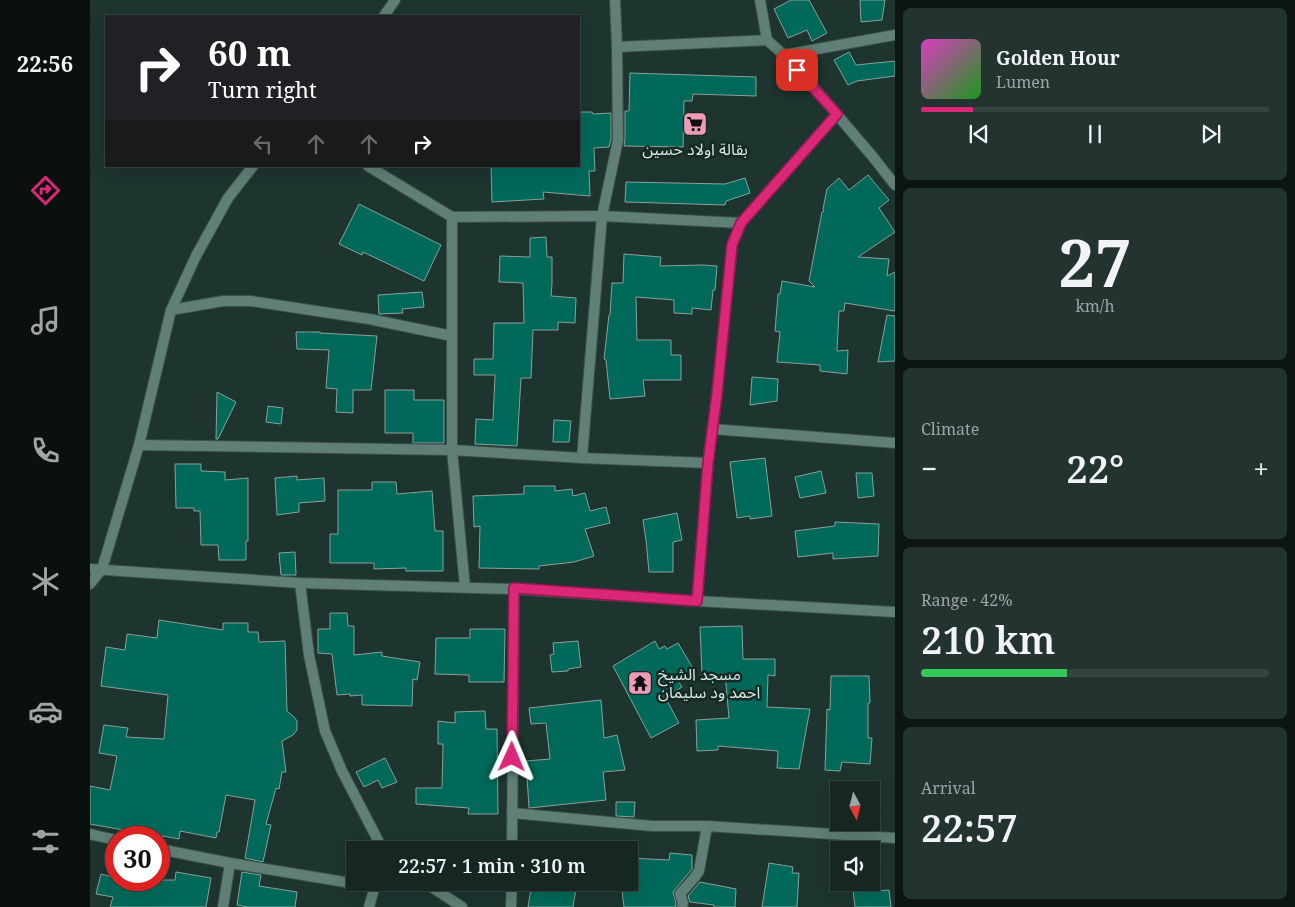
<!DOCTYPE html>
<html lang="en">
<head>
<meta charset="utf-8">
<style>
	:root { --surface:#162723; --page:#233330; --text:#f1f3f6; --muted:#9ea5a6; --line:#354441; --accent:#db2777 }
	body { margin:0; font-family:"Noto Serif","Noto Sans Arabic",serif; background:var(--page); color:var(--text); height:100vh; display:flex; flex-direction:column; font-size:19px; white-space:nowrap }
	* { box-sizing:border-box; margin:0 }
	p { font-size:16px; color:var(--muted) }
	.icon { flex:none; width:28px; height:28px; fill:none; stroke:currentColor; stroke-width:2; stroke-linecap:round; stroke-linejoin:round }
	.map { position:relative; flex:1; overflow:hidden }
	.sheet { display:flex; flex-direction:column; gap:8px; padding:8px; background:#0c1513; width:400px }
	.sheet>* { flex:none }
	.top-card { position:absolute; left:15px; top:15px; width:475px; height:152px; border-radius:0px; box-shadow:0 5px 20px #0002,0 0 0 1px var(--line); background:#202124; color:#fff; overflow:hidden }
	.needle { width:32px; rotate:173deg }
	.controls { position:absolute; left:740px; top:781px; display:grid; gap:10px }
	.controls a { display:grid; place-items:center; width:50px; height:50px; border-radius:0px; background:var(--surface); box-shadow:0 5px 20px #0002,0 0 0 1px var(--line); font-size:25px }
	.speed { position:absolute; left:15px; top:826px; display:flex; gap:10px; font-size:25px; font-weight:700; text-align:center }
	.speed>* { display:grid; place-content:center; width:65px; height:65px; border-radius:50%; background:var(--surface); box-shadow:0 5px 20px #0002,0 0 0 1px var(--line); line-height:1 }
	.speed .limit { border:8px solid #d22; background:#fff; color:#111 }
	.pin { position:absolute; display:grid; place-items:center; width:42px; height:42px; color:#fff; margin:-21px; border-radius:10px; box-shadow:0 2px 8px #0006 }
	.me { position:absolute; width:55px; margin:-28px; rotate:1deg; stroke-linejoin:round; filter:drop-shadow(0 0 4px #0008) }
	.turn { display:flex; align-items:center; gap:18px; height:105px; padding:0 20px; font-size:22px }
	.turn .icon { width:65px; height:65px; stroke-width:2.5 }
	.turn b { display:block; font-size:35px; line-height:42px }
	.lanes { display:flex; align-items:center; height:48px; padding:0 20px; background:#0003; justify-content:center; gap:25px; direction:ltr }
	.lanes .off { opacity:.35 }
	.big { font-size:38px; font-weight:600; line-height:1.1 }
	.sheet .card { flex:1; display:flex; flex-direction:column; justify-content:center; gap:8px; min-width:0; padding:0 18px; border-radius:8px; background:var(--page) }
	.sheet .dial { align-items:center; gap:0 }
	.dial b { font-size:65px; line-height:1 }
	.song { display:flex; align-items:center; gap:15px }
	.cover { width:60px; height:60px; border-radius:8px; background:linear-gradient(135deg,hsl(310 70% 55%),hsl(120 70% 35%)) }
	.played { height:5px; border-radius:2px; background:linear-gradient(90deg,var(--accent) 15%,var(--line) 15%) }
	.keys { display:flex; justify-content:space-around; direction:ltr }
	.heat { display:flex; justify-content:space-between; align-items:center; font-size:28px; direction:ltr }
	.charge { height:8px; border-radius:4px; background:linear-gradient(90deg,#34c759 42%,var(--line) 0) }
	.trip { position:absolute; left:256px; top:841px; width:292px; height:50px; border-radius:0px; background:var(--surface); box-shadow:0 5px 20px #0002,0 0 0 1px var(--line); font-weight:600; line-height:50px; text-align:center }
	main { display:flex; flex:1; min-height:0 }
	.tabs { display:flex; flex-direction:column; width:90px; justify-content:space-around; align-items:center; background:#09100e; color:var(--muted) }
	.tabs .icon { width:35px; height:35px }
	.tabs .on { color:var(--accent) }
	.tabs b { font-size:22px; color:var(--text) }
	.map>svg:first-child { display:block }
	.building { fill:#006959; stroke:#87a29b }
	.lines { fill:none; stroke-linecap:round; stroke-linejoin:round }
	.street-casing { stroke:#3b514c; stroke-width:12 }
	.street { stroke:#5f7f77; stroke-width:10 }
	.route-casing { stroke:#8e194d; stroke-width:12 }
	.route { stroke:#db2777; stroke-width:9 }
	.labels { text-anchor:middle; dominant-baseline:central; stroke-width:5; stroke-linejoin:round; paint-order:stroke }
	.poi-label { font-size:16px; fill:#dae8e4; stroke:#132a25 }
</style>
</head>
<body>
<main>
<nav class="tabs">
<b>22:56</b>
<svg class="icon on" aria-label="directions" viewBox="0 0 24 24"><path d="M12 3l9 9-9 9-9-9zM9 14v-3h6M13 9l2 2-2 2"/></svg>
<svg class="icon" aria-label="music" viewBox="0 0 24 24"><path d="M9 18V5l10-2v13"/><circle cx="6" cy="18" r="3"/><circle cx="16" cy="16" r="3"/></svg>
<svg class="icon" aria-label="phone" viewBox="0 0 24 24"><path d="M5 4h4l2 5-3 2q2 4 5 5l2-3 5 2v4C11 20 4 13 5 4z"/></svg>
<svg class="icon" aria-label="climate" viewBox="0 0 24 24"><path d="M12 3v18M4 7l16 10M4 17L20 7"/></svg>
<svg class="icon" aria-label="car" viewBox="0 0 24 24"><path d="M5 17H2v-5l4-1 3-4h7l3 4 3 1v5h-3M9 17h6M6 11h13"/><circle cx="7" cy="17" r="2"/><circle cx="17" cy="17" r="2"/></svg>
<svg class="icon" aria-label="filters" viewBox="0 0 24 24"><path d="M4 7h16M4 17h16"/><circle cx="9" cy="7" r="2"/><circle cx="15" cy="17" r="2"/></svg>
</nav>
<div class="map">
<svg width="805" height="907" viewBox="0 0 805 907">
	<rect width="100%" height="100%" fill="#1d342f"/>
	<g class="building">
		<polygon points="701,0 719,0 737,33 722,41 717,30 698,38 684,9"/>
		<polygon points="770,0 795,0 792,20 771,22"/>
		<polygon points="759,52 766,65 805,61 805,76 767,81 758,85 744,60"/>
		<polygon points="540,73 666,77 666,96 603,94 602,101 594,101 593,147 534,146 535,140 535,111 539,111"/>
		<polygon points="489,112 502,112 503,114 521,113 521,139 519,147 504,148 505,171 499,171 500,196 453,192 454,199 402,202 401,166 489,166"/>
		<polygon points="778,175 799,200 789,208 805,232 768,257 799,259 797,276 805,272 805,311 755,303 754,311 749,311 747,351 758,350 757,374 730,371 730,365 687,362 690,332 685,331 688,294 690,294 692,281 725,287 719,281 732,212 734,211 733,209 737,189 749,178 759,190"/>
		<polygon points="655,178 660,193 636,201 635,205 535,202 536,182 635,184"/>
		<polygon points="269,204 351,245 334,281 273,252 272,255 249,244"/>
		<polygon points="456,237 457,257 462,257 462,284 461,296 486,298 485,323 468,322 468,330 443,330 441,378 431,378 427,446 385,444 386,419 403,420 405,375 384,375 384,359 403,359 404,323 434,323 433,283 409,282 410,256 440,257 440,238"/>
		<polygon points="534,254 571,257 570,266 613,265 627,266 625,290 623,290 621,310 602,308 602,314 584,313 584,300 546,297 547,340 581,340 581,355 591,355 591,380 553,380 555,396 520,399 516,360 514,359 519,315 520,315 522,283 533,283"/>
		<polygon points="332,292 334,307 312,309 313,313 289,314 288,295"/>
		<polygon points="797,315 805,316 805,361 788,362"/>
		<polygon points="206,332 230,332 230,333 287,336 281,390 263,390 263,413 246,412 247,389 236,388 239,350 207,349"/>
		<polygon points="662,377 688,379 687,401 660,405"/>
		<polygon points="295,390 324,390 324,400 354,400 354,443 323,443 323,433 295,433"/>
		<polygon points="127,392 146,402 128,439 126,439"/>
		<polygon points="178,406 193,408 191,424 176,422"/>
		<polygon points="464,420 481,421 479,442 463,442"/>
		<polygon points="675,458 682,516 660,519 660,516 647,518 640,462"/>
		<polygon points="85,464 111,464 111,471 135,472 135,480 158,478 158,541 156,541 156,560 129,560 128,545 111,545 110,511 104,511 104,508 86,508"/>
		<polygon points="731,471 736,493 710,498 705,477"/>
		<polygon points="766,473 782,473 784,496 768,498"/>
		<polygon points="207,476 207,480 234,478 235,501 209,503 209,512 187,515 185,478"/>
		<polygon points="282,482 306,482 307,494 342,491 345,531 353,531 353,571 316,571 316,568 284,569 284,563 240,563 240,534 248,534 248,490 282,490"/>
		<polygon points="434,486 465,486 465,491 482,489 483,496 495,493 500,511 516,507 520,523 495,529 504,556 484,562 449,566 449,569 389,568 390,526 384,527 383,496 434,494"/>
		<polygon points="587,513 592,540 583,542 583,572 559,572 556,540 553,520"/>
		<polygon points="745,522 789,524 788,556 743,559 743,553 708,557 705,531 745,526"/>
		<polygon points="205,552 206,575 191,575 189,553"/>
		<polygon points="240,613 257,613 258,626 264,626 264,655 292,652 292,656 330,662 327,680 323,679 322,706 272,705 272,695 260,696 260,694 247,695 242,654 228,653 228,629 240,629"/>
		<polygon points="69,620 133,630 133,623 158,623 158,632 168,632 169,642 195,641 197,711 204,717 207,721 207,730 203,735 192,741 196,772 192,772 189,789 186,788 176,824 181,825 173,862 155,858 165,800 136,795 129,832 127,832 126,838 90,831 89,839 45,831 45,832 0,824 0,786 20,790 27,756 9,753 14,725 38,728 36,737 74,739 78,695 11,686 16,647 35,650 37,634 67,638"/>
		<polygon points="652,626 653,659 685,659 685,676 678,675 677,707 720,709 709,769 687,768 688,751 628,746 628,750 607,751 606,720 639,718 635,674 612,675 610,627"/>
		<polygon points="380,629 415,629 414,682 379,682 379,675 345,674 346,638 380,638"/>
		<polygon points="488,641 491,667 478,669 478,671 462,672 460,655 464,654 463,643"/>
		<polygon points="565,641 569,649 575,646 577,649 588,643 607,675 585,676 592,687 575,697 589,723 561,738 523,666"/>
		<polygon points="741,676 779,676 780,703 778,703 778,738 782,738 780,764 752,762 750,771 735,770 737,709 740,710"/>
		<polygon points="511,700 514,738 527,735 535,770 513,772 516,800 439,808 436,761 460,759 456,723 441,724 439,708"/>
		<polygon points="395,711 396,729 407,729 408,814 378,814 379,808 326,804 326,788 352,788 353,744 348,744 348,721 365,723 365,712"/>
		<polygon points="295,758 307,782 292,788 288,780 274,787 266,772"/>
		<polygon points="526,802 545,802 544,817 526,816"/>
		<polygon points="580,853 602,855 602,869 583,892 586,903 585,907 534,907 531,882 540,882 540,858 579,860"/>
		<polygon points="679,863 703,867 702,873 709,873 707,907 672,907"/>
		<polygon points="86,872 121,878 116,907 20,907 23,897 6,894 11,874 26,878 26,880 85,880"/>
		<polygon points="152,872 171,875 169,886 207,892 205,907 158,907 147,905"/>
		<polygon points="442,882 487,882 483,907 438,907"/>
		<polygon points="610,882 646,889 645,907 624,907 624,905 600,902 598,896"/>
		<polygon points="762,882 785,882 785,891 799,890 801,907 765,907"/>
	</g>
	<g class="lines">
		<defs>
			<g id="street">
				<polyline points="525,0 527,47 677,40"/>
				<polyline points="670,0 677,40 694,55 721,84 783,157 805,185"/>
				<polyline points="294,16 305,0"/>
				<polyline points="694,55 805,35"/>
				<polyline points="278,166 362,217 512,216 651,223"/>
				<polyline points="362,217 362,450 375,587"/>
				<polyline points="81,310 133,301 161,301 279,319 362,336"/>
				<polyline points="622,429 805,443"/>
				<polyline points="49,445 362,450 492,458 618,463"/>
				<polyline points="492,458 512,216 528,140 527,47"/>
				<polyline points="0,569 210,583 424,589 607,601 805,612"/>
				<polyline points="210,583 219,655 235,731 252,771 293,850"/>
				<polyline points="0,584 12,569 49,445 81,310 106,256 138,198 163,166"/>
				<polyline points="607,601 618,463 627,394 642,245 651,223 747,114"/>
				<polyline points="422,813 562,826 617,826 805,838"/>
				<polyline points="0,834 26,840"/>
				<polyline points="69,849 140,863 285,887"/>
				<polyline points="422,850 424,589"/>
				<polyline points="334,882 372,907"/>
				<polyline points="133,907 140,863"/>
				<polyline points="279,907 286,882"/>
				<polyline points="421,907 422,882"/>
				<polyline points="592,907 593,903 590,894 604,878 609,871 617,826"/>
			</g>
		</defs>
		<use href="#street" class="street-casing"/>
		<use href="#street" class="street"/>
	</g>
	<g class="lines">
		<defs>
			<polyline id="route" points="422,757 424,588 607,601 618,463 627,394 642,245 651,223 747,114 707,70"/>
		</defs>
		<use href="#route" class="route-casing"/>
		<use href="#route" class="route"/>
	</g>
	<defs>
		<symbol id="supermarket-square" viewBox="-11 -11 22 22"><rect x="-9" y="-9" width="18" height="18" rx="4" fill="#ef9ab7" stroke="#132a25"/><path d="M-6-5.5h2.5l.6 2H6L4.5 2H-2.5L-4.4-4H-6ZM-1.5 3.2a1.3 1.3 0 1 0 .1 0ZM3 3.2a1.3 1.3 0 1 0 .1 0Z" fill="#111"/></symbol>
		<symbol id="temple-square" viewBox="-11 -11 22 22"><rect x="-9" y="-9" width="18" height="18" rx="4" fill="#ef9ab7" stroke="#132a25"/><path d="M0-6L5-2H3V0L6.5 2.5H4V6H1.5V3h-3V6H-4V2.5H-6.5L-3 0V-2H-5Z" fill="#111"/></symbol>
	</defs>
	<g fill-rule="evenodd">
		<use href="#supermarket-square" x="591" y="110" width="28" height="28"/>
		<use href="#temple-square" x="536" y="669" width="28" height="28"/>
	</g>
	<g class="labels">
		<g class="poi-label">
			<text x="605" y="149">بقالة اولاد حسين</text>
			<text x="568" y="674" text-anchor="start">مسجد الشيخ<tspan x="568" dy="18">احمد ود سليمان</tspan></text>
		</g>
	</g>
</svg>
<div class="controls">
<a><svg class="needle" viewBox="-14 -14 28 28"><path d="M0-13l5 13h-10z" fill="#e53935"/><path d="M0 13l5-13h-10z" fill="#9ea5a6"/></svg></a>
<a><svg class="icon" aria-label="sound" viewBox="0 0 24 24"><path d="M4 9h4l5-4v14l-5-4H4zM17 9q2 3 0 6"/></svg></a>
</div>
<div class="speed"><div class="limit">30</div></div>
<div class="pin" style="left:707px;top:70px;background:#d93025"><svg class="icon" aria-label="arrive" viewBox="0 0 24 24"><path d="M6 21V4h12l-3 4 3 4H6"/></svg></div>
<svg class="me" style="left:422px;top:757px" viewBox="-20 -20 40 40"><path d="M0-17L14 15 0 8-14 15z" fill="#db2777" stroke="#fff" stroke-width="4"/></svg>
<div class="trip">22:57 · 1 min · 310 m</div>
<div class="top-card">
<div class="turn"><svg class="icon" aria-label="right" viewBox="0 0 24 24"><path d="M7 20v-9h11M14 6l5 5-5 5"/></svg><div><b>60 m</b>Turn right</div></div>
<div class="lanes"><svg class="icon off" aria-label="left" viewBox="0 0 24 24"><path d="M17 20v-9H6M10 6l-5 5 5 5"/></svg><svg class="icon off" aria-label="ahead" viewBox="0 0 24 24"><path d="M12 20V5M6 11l6-6 6 6"/></svg><svg class="icon off" aria-label="ahead" viewBox="0 0 24 24"><path d="M12 20V5M6 11l6-6 6 6"/></svg><svg class="icon" aria-label="right" viewBox="0 0 24 24"><path d="M7 20v-9h11M14 6l5 5-5 5"/></svg></div>
</div>
</div>
<section class="sheet">
<div class="card">
<div class="song"><i class="cover"></i><div><b>Golden Hour</b><p>Lumen</p></div></div>
<div class="played"></div>
<div class="keys"><svg class="icon" aria-label="previous" viewBox="0 0 24 24"><path d="M18 5L8 12l10 7zM5 5v14"/></svg><svg class="icon" aria-label="pause" viewBox="0 0 24 24"><path d="M8 5v14M16 5v14"/></svg><svg class="icon" aria-label="next" viewBox="0 0 24 24"><path d="M6 5l10 7-10 7zM19 5v14"/></svg></div>
</div>
<div class="card dial"><b>27</b><p>km/h</p></div>
<div class="card"><p>Climate</p>
<div class="heat"><a>−</a><b class="big">22°</b><a>+</a></div>
</div>
<div class="card"><p>Range · 42%</p><b class="big">210 km</b><div class="charge"></div></div>
<div class="card"><p>Arrival</p><b class="big">22:57</b></div>
</section>
</main>
</body>
</html>
